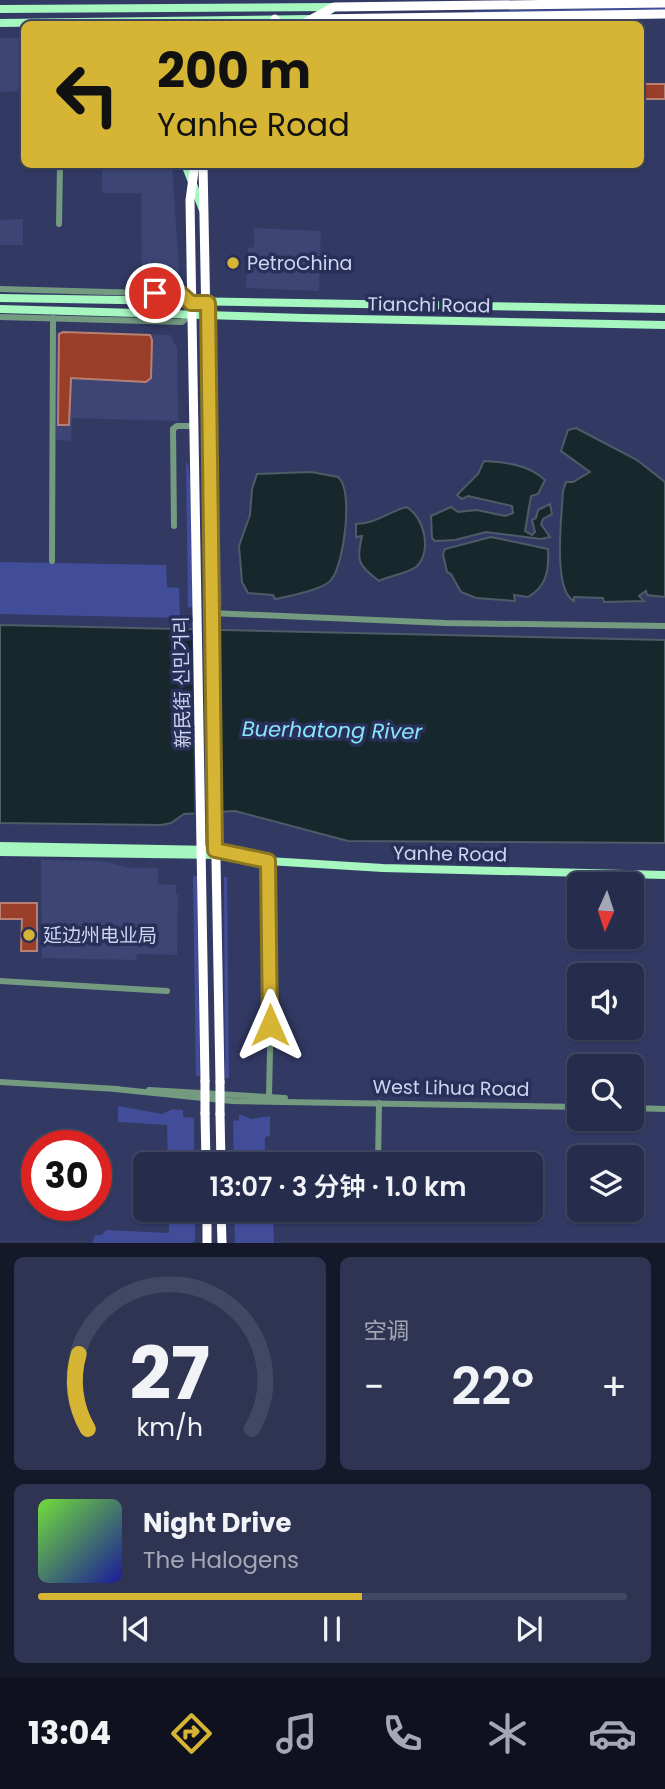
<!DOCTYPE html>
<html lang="zh">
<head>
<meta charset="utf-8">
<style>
	:root { --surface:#262c4b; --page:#2e3452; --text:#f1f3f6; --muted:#a4a7b5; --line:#424863; --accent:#d6b534 }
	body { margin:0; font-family:Poppins,"Noto Sans SC","Noto Sans KR",sans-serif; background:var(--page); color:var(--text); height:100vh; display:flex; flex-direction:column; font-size:26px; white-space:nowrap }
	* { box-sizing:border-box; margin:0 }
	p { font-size:23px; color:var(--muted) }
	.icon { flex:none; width:38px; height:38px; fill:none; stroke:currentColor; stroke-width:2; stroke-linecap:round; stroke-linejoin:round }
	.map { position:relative; height:1243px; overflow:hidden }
	.drawer { display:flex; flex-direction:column; gap:14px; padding:14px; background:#151829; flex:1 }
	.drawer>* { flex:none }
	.banner { position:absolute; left:21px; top:21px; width:623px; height:147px; border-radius:10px; box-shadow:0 2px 5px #0004,0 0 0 2px var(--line); background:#d6b534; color:#111; overflow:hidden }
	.needle { width:46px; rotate:183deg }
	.tools { position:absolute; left:567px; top:872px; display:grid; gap:14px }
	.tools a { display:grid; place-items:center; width:77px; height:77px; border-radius:10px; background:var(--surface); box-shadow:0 2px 5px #0004,0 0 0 2px var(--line); font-size:35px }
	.speed { position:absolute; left:21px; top:1130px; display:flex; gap:14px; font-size:35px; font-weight:700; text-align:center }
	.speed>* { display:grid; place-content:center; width:91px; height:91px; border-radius:50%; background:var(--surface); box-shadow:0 2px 5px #0004,0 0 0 2px var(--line); line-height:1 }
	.speed .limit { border:10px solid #d22; background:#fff; color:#111 }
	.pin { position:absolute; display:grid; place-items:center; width:60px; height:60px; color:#fff; margin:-30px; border:4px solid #fff; border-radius:50%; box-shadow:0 2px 7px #0007 }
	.me { position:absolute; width:77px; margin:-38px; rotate:0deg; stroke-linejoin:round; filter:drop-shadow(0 0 5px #0008) }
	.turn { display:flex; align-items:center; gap:24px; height:147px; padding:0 21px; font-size:32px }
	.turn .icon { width:91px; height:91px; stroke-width:2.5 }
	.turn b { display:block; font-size:49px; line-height:60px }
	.big { font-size:52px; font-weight:600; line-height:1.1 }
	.drawer .card { flex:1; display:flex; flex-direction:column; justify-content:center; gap:10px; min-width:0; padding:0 24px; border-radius:10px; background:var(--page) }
	.drawer .dial { align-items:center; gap:0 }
	.dial svg { height:182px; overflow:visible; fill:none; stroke:var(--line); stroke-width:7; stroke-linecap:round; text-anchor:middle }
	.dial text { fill:var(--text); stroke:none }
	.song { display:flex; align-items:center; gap:21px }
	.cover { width:84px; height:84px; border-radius:10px; background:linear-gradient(135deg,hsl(100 70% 55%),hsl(240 70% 35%)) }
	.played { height:7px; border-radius:4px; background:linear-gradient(90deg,var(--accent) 55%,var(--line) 55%) }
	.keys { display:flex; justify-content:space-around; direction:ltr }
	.heat { display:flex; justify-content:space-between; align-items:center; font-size:38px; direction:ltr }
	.drawer .tiles { flex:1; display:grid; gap:14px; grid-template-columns:1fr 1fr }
	.card:last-child { grid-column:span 2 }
	.trip { position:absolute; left:133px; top:1152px; width:410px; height:70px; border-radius:10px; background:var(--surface); box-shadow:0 2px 5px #0004,0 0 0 2px var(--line); font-weight:600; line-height:70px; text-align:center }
	.tab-bar { display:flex; height:112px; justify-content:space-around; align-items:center; background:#0f121e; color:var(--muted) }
	.tab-bar .icon { width:49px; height:49px }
	.tab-bar .current { color:var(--accent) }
	.tab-bar b { font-size:32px; color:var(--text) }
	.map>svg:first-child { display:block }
	.built { fill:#3c4574 }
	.green { fill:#424d9a }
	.water { fill:#16282c; stroke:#4d5c66; stroke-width:2 }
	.pier { fill:#323a64 }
	.building { fill:#983e29; stroke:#b88072; stroke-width:2 }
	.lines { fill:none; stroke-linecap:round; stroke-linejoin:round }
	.minor { stroke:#749a80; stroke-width:6 }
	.major { stroke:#a6f6c0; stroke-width:8 }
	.highway { stroke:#fff; stroke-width:9 }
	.highway-bridge { stroke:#fff; stroke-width:9 }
	.route-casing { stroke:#8b7622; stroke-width:18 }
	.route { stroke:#d6b534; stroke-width:12 }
	.poi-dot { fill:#d6b534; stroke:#282f58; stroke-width:2.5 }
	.labels { text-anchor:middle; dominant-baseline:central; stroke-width:7; stroke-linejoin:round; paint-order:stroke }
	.poi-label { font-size:19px; fill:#ced5ef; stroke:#282f58; text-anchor:start }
	.street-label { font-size:19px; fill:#ced5ef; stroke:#282f58 }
	.water-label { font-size:21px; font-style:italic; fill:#87e5fa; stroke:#282f58 }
</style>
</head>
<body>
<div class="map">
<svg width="665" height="1243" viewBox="0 0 665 1243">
	<rect width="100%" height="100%" fill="#323a64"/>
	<g class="built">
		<polygon points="0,38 24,38 24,59 21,59 22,91 0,92"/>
		<polygon points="102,165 172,165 179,271 172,285 142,285 141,193 102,193"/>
		<polygon points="23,219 23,245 0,245 0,220"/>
		<polygon points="254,228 321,231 319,291 246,288 248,248 254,247"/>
		<polygon points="55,332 170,335 177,348 178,421 72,418 71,441 56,440"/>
		<polygon points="41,860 103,861 130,868 158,868 158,884 176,885 176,894 178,895 177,955 137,954 136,960 42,958"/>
	</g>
	<g class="green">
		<polygon points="665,7 665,10 475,13 474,11"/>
		<polygon points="186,463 188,463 190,482 193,606 188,608"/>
		<polygon points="217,464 222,606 217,606"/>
		<polygon points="0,562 166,565 167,587 179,588 180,618 0,614"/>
		<polygon points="193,876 197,876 200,1076 196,1076"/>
		<polygon points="224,877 227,877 229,1078 225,1078"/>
		<polygon points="118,1106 162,1114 173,1109 183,1110 183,1117 194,1118 194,1164 168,1164 167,1125 118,1122"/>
		<polygon points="239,1114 251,1119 270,1116 270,1136 265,1137 265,1161 270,1164 234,1164 233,1121 239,1120"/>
		<polygon points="169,1209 195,1209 195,1240 192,1243 93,1243 95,1235 102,1235 106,1230 169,1233"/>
		<polygon points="234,1209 266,1209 266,1212 273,1212 274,1243 235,1243"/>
	</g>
	<g class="water">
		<path d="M 576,428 L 637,460 L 665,482 L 665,597 L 647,595 L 646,591 L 639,596 L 644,601 L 604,602 L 603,598 L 574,597 L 574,601 C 552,590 562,514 563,491 L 566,482 L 573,482 L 590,472 L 561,451 L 568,430 Z"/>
		<path d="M 484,461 C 506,462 529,465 545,480 L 538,494 L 531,496 L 525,531 L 532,535 L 535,532 L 532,520 L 536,518 L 538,510 L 550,504 L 552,514 L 543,519 L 541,524 L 550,537 L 541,539 L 486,532 L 455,540 L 435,541 L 432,538 L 431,516 L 451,507 L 458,512 L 477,510 L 505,516 L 513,513 L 512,506 L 468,496 L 462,499 L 457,495 L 478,474 Z"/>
		<path d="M 311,472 L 338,477 C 354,489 344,565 331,580 C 323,590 289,596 275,599 L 273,595 L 248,593 L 242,582 L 239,546 L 250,515 L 252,489 L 257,474 Z"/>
		<path d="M 406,507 C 424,516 433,552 416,567 C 408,573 389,576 379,581 C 358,565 356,561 362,536 L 356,537 L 356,524 C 374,524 387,513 406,507 Z"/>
		<path d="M 491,537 L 548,549 C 549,570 547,586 528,597 L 514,595 L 515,601 L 476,598 L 461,592 L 451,574 L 447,572 L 443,554 L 445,549 Z"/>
		<polygon points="0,625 665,640 665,843 348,841 235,811 184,814 171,823 161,825 0,823"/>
	</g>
	<g class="pier">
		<polygon points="192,626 204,626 207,815 194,816"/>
		<polygon points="207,626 220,626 222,814 210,815"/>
	</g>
	<g class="building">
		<rect x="640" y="84" width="25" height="15"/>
		<polygon points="63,332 150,335 152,340 151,378 146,382 71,378 69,425 58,425 59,334"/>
		<polygon points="0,903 37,903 37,951 21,951 22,919 0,919"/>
	</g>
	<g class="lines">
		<g class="minor">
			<polyline points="59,224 60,164"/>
			<polyline points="0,289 181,294 190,302"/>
			<polyline points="0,317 182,322 191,314"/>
			<polyline points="174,526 173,429 177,426 194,426"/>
			<polyline points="52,561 53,318"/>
			<polyline points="211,613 445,623 665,626"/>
			<polyline points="268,861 271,1006 269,1096"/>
			<polyline points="0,981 167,991"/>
			<polyline points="0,1082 117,1089"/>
			<polyline points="115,1089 232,1101 579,1107"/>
			<polyline points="149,1090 285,1098"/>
			<polyline points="632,1108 665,1109"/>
			<polyline points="378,1164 379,1103"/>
		</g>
		<g class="major">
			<polyline points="0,9 334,7"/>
			<polyline points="0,23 311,19"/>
			<polyline points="185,164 203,210"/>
			<polyline points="0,298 665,309"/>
			<polyline points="0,309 305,318 665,325"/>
			<polyline points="0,846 214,850 268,861 383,868 665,875"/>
			<polyline points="0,852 221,855"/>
		</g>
		<g class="highway">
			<polyline points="275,19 278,24"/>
			<polyline points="313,19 665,14"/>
			<polyline points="303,24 334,7 665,3"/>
			<polyline points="195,164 190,200 205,1081"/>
			<path d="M 203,164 C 211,470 213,776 220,1082"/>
			<polyline points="205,1113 206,1164"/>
			<polyline points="220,1114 221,1164"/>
			<polyline points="207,1209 207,1243"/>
			<polyline points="221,1209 222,1243"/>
		</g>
		<g class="highway-bridge">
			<polyline points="205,1081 205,1113"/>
			<polyline points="220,1082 220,1114"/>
		</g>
	</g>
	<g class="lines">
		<defs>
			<polyline id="route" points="155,293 181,294 191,303 208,303 215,850 268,861 270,1025"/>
		</defs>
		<use href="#route" class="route-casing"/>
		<use href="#route" class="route"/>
	</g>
	<g class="poi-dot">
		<circle cx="233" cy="263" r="7"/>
		<circle cx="29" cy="935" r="7"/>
	</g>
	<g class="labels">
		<g class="poi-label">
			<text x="247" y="263">PetroChina</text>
			<text x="43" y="935">延边州电业局</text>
		</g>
		<g class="street-label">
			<text transform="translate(429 305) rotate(1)">Tianchi Road</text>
			<text transform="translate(182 682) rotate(-91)">新民街 신민거리</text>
			<text transform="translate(450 854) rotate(1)">Yanhe Road</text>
			<text transform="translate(451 1088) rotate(1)">West Lihua Road</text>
		</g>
		<g class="water-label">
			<text transform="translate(332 730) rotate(1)">Buerhatong River</text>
		</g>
	</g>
</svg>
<div class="tools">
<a><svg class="needle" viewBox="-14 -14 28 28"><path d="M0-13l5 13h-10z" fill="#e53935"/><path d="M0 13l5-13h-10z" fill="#a4a7b5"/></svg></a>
<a><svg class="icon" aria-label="sound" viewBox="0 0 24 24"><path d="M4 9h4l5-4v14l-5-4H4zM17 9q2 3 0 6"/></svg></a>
<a><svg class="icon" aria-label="search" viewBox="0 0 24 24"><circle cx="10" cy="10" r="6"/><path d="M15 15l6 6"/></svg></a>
<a><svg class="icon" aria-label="layers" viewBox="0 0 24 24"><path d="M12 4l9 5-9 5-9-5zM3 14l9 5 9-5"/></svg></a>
</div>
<div class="speed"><div class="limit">30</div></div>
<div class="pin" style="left:155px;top:293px;background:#d93025"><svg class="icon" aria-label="arrive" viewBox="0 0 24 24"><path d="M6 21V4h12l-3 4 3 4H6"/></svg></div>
<svg class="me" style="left:270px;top:1025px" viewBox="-20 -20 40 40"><path d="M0-17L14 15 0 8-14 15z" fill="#d6b534" stroke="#fff" stroke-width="4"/></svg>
<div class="trip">13:07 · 3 分钟 · 1.0 km</div>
<div class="banner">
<div class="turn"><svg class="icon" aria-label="left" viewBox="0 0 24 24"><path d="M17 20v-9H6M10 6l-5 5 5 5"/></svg><div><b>200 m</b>Yanhe Road</div></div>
</div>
</div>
<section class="drawer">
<div class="tiles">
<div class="card dial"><svg viewBox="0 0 100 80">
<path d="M14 69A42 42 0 1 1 86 69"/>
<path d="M14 69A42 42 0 0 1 10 36" stroke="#d6b534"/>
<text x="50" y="56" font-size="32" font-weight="700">27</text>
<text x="50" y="72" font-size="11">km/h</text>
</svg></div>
<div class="card"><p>空调</p>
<div class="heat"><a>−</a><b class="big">22°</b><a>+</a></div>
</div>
<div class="card">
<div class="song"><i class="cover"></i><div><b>Night Drive</b><p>The Halogens</p></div></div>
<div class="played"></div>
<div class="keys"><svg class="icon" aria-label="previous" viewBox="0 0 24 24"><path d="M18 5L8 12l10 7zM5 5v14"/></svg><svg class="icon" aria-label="pause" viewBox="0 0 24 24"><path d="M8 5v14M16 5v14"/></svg><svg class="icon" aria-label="next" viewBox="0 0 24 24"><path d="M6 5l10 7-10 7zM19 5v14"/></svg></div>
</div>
</div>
</section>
<nav class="tab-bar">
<b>13:04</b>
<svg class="icon current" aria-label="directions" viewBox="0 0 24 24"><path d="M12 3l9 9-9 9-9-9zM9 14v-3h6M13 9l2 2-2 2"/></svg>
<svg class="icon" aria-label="music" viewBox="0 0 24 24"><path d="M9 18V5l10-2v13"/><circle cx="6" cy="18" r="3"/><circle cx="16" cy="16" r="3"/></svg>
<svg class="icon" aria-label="phone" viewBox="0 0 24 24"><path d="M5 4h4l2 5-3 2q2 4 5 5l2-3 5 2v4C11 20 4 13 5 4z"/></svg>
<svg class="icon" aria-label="climate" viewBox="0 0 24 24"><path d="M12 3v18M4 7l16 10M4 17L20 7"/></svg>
<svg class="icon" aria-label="car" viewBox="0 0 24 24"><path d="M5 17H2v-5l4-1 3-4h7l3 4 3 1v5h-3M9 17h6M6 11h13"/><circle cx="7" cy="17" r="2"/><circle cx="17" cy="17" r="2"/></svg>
</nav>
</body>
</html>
